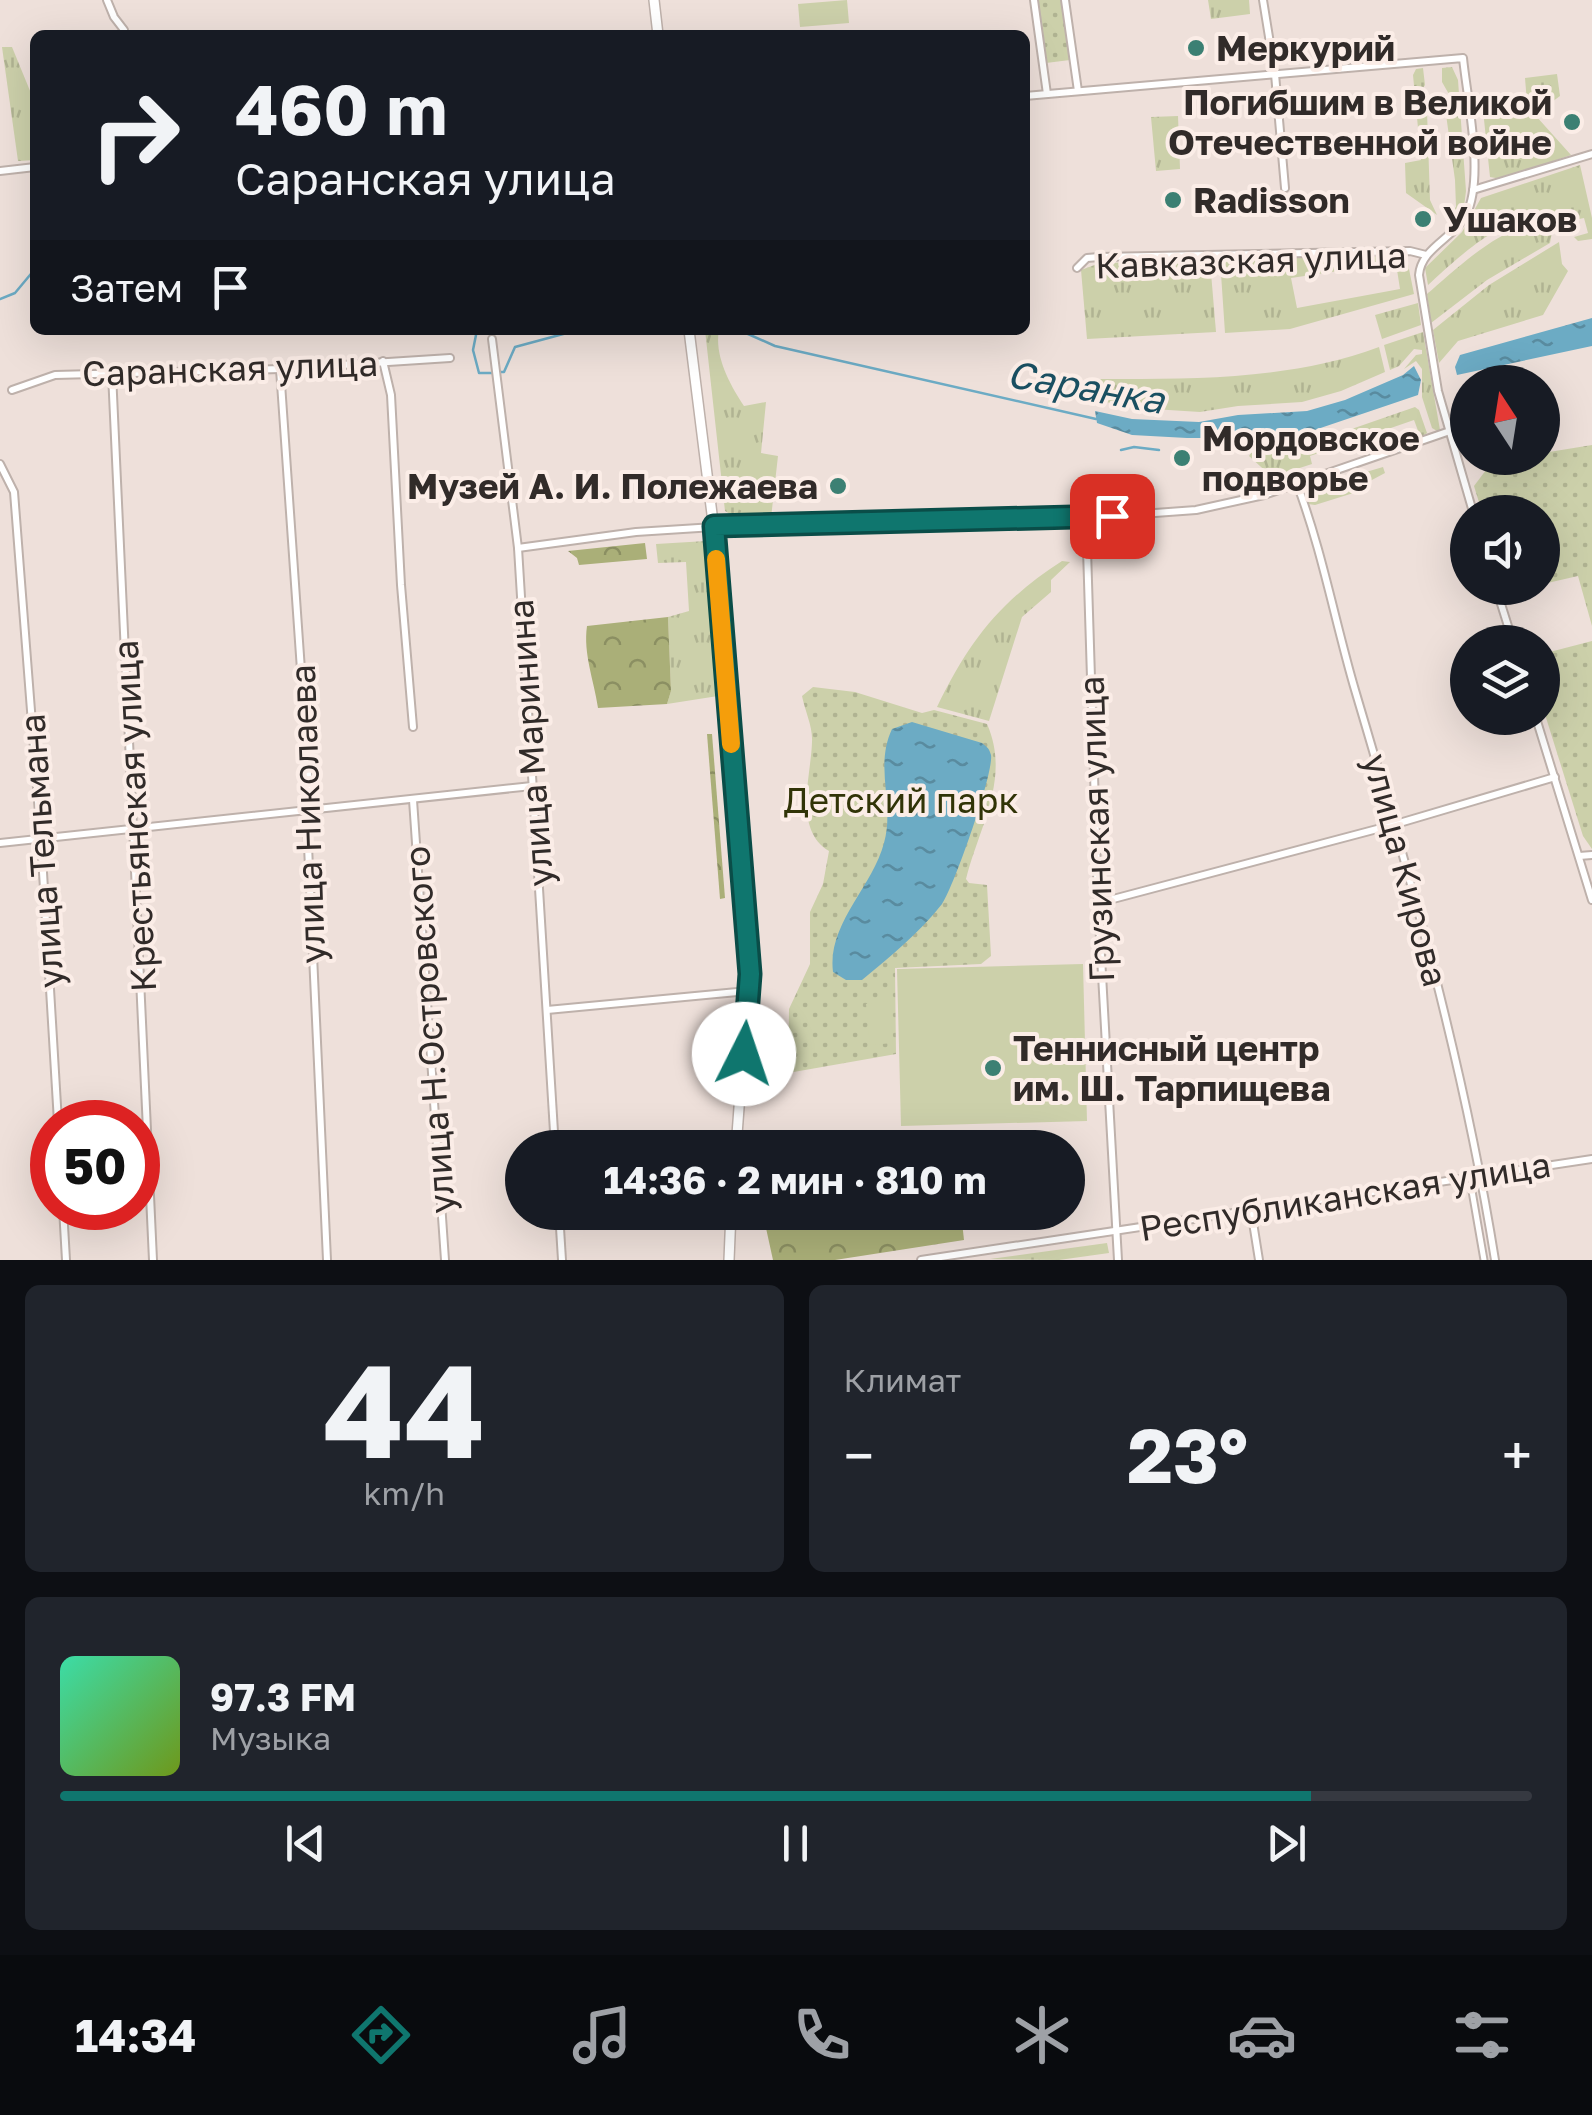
<!DOCTYPE html>
<html lang="ru">
<head>
<meta charset="utf-8">
<style>
	:root { --surface:#171b24; --page:#20242c; --text:#f1f3f6; --muted:#9ea1a6; --line:#363941; --accent:#0f766e }
	body { margin:0; font-family:"Golos Text",sans-serif; background:var(--page); color:var(--text); height:100vh; display:flex; flex-direction:column; font-size:38px; white-space:nowrap }
	* { box-sizing:border-box; margin:0 }
	p { font-size:32px; color:var(--muted) }
	.icon { flex:none; width:55px; height:55px; fill:none; stroke:currentColor; stroke-width:2; stroke-linecap:round; stroke-linejoin:round }
	.map { position:relative; height:1260px; overflow:hidden }
	.drawer { display:flex; flex-direction:column; gap:25px; padding:25px; background:#0d0f14; flex:1 }
	.drawer>* { flex:none }
	.guide { position:absolute; left:30px; top:30px; width:1000px; height:305px; border-radius:15px; box-shadow:0 10px 40px #0002; background:#171b24; color:var(--text); overflow:hidden }
	.needle { width:65px; rotate:348deg }
	.tools { position:absolute; left:1450px; top:365px; display:grid; gap:20px }
	.tools a { display:grid; place-items:center; width:110px; height:110px; border-radius:50%; background:var(--surface); box-shadow:0 10px 40px #0002; font-size:50px }
	.speed { position:absolute; left:30px; top:1100px; display:flex; gap:20px; font-size:50px; font-weight:700; text-align:center }
	.speed>* { display:grid; place-content:center; width:130px; height:130px; border-radius:50%; background:var(--surface); box-shadow:0 10px 40px #0002; line-height:1 }
	.speed .limit { border:15px solid #d22; background:#fff; color:#111 }
	.pin { position:absolute; display:grid; place-items:center; width:85px; height:85px; color:#fff; margin:-42px; border-radius:20px; box-shadow:0 5px 15px #0006 }
	.me { position:absolute; width:110px; margin:-55px; rotate:4deg; stroke-linejoin:round; filter:drop-shadow(0 0 8px #0008) }
	.turn { display:flex; align-items:center; gap:35px; height:210px; padding:0 40px; font-size:45px }
	.turn .icon { width:130px; height:130px; stroke-width:2.5 }
	.turn b { display:block; font-size:70px; line-height:85px }
	.then { display:flex; align-items:center; height:95px; padding:0 40px; background:#0003; gap:20px; font-size:38px }
	.big { font-size:75px; font-weight:700; line-height:1.1 }
	.drawer .card { flex:1; display:flex; flex-direction:column; justify-content:center; gap:15px; min-width:0; padding:0 35px; border-radius:15px; background:var(--page) }
	.drawer .dial { align-items:center; gap:0 }
	.dial b { font-size:130px; line-height:1 }
	.song { display:flex; align-items:center; gap:30px }
	.cover { width:120px; height:120px; border-radius:15px; background:linear-gradient(135deg,hsl(160 70% 55%),hsl(80 70% 35%)) }
	.played { height:10px; border-radius:5px; background:linear-gradient(90deg,var(--accent) 85%,var(--line) 85%) }
	.keys { display:flex; justify-content:space-around; direction:ltr }
	.heat { display:flex; justify-content:space-between; align-items:center; font-size:55px; direction:ltr }
	.drawer .tiles { flex:1; display:grid; gap:25px; grid-template-columns:1fr 1fr }
	.card:last-child { grid-column:span 2 }
	.trip { position:absolute; left:505px; top:1130px; width:580px; height:100px; border-radius:50px; background:var(--surface); box-shadow:0 10px 40px #0002; font-weight:700; line-height:100px; text-align:center }
	.menu { display:flex; height:160px; justify-content:space-around; align-items:center; background:#090b0e; color:var(--muted) }
	.menu .icon { width:70px; height:70px }
	.menu .on { color:var(--accent) }
	.menu b { font-size:45px; color:var(--text) }
	.map>svg:first-child { display:block }
	.grass { fill:url(#grass-tufts) }
	.forest { fill:url(#forest-crowns) }
	.park { fill:url(#park-dots) }
	.pitch { fill:#ccd0aa }
	.water { fill:url(#water-ripples) }
	.lines { fill:none; stroke-linecap:round; stroke-linejoin:round }
	.stream { stroke:#6cabc4; stroke-width:2.5 }
	.pedestrian-casing { stroke:#beb1ab; stroke-width:9 }
	.minor-casing { stroke:#beb1ab; stroke-width:10 }
	.secondary-casing { stroke:#beb1ab; stroke-width:12 }
	.pedestrian { stroke:#fff; stroke-width:5 }
	.minor { stroke:#fff; stroke-width:6 }
	.secondary { stroke:#fff; stroke-width:9 }
	.route-casing { stroke:#0a4d48; stroke-width:25 }
	.route { stroke:#0f766e; stroke-width:18 }
	.slow { stroke:#f59e0b; stroke-width:18 }
	.poi-dot { fill:#3c8073; stroke:#fbede7; stroke-width:4 }
	.labels { text-anchor:middle; dominant-baseline:central; stroke-width:8; stroke-linejoin:round; paint-order:stroke }
	.poi-label { font-size:35px; font-weight:bold; fill:#312b29; stroke:#fbede7; text-anchor:start }
	.street-label { font-size:35px; fill:#312b29; stroke:#fbede7 }
	.park-label { font-size:35px; fill:#313407; stroke:#fbede7 }
	.water-label { font-size:38px; font-style:italic; fill:#1a4f61; stroke:#fbede7 }
</style>
</head>
<body>
<div class="map">
<svg width="1592" height="1260" viewBox="0 0 1592 1260">
	<defs>
		<pattern id="grass-tufts" width="24" height="20" patternUnits="userSpaceOnUse" patternTransform="scale(2.5)"><rect width="24" height="20" fill="#ccd0aa"/><path d="M3 7l-1-3M5 7V3M7 7l1-3M15 17l-1-3M17 17v-4M19 17l1-3" fill="none" stroke="#b0b392"/></pattern>
		<pattern id="forest-crowns" width="20" height="18" patternUnits="userSpaceOnUse" patternTransform="scale(2.5)"><rect width="20" height="18" fill="#aaaf78"/><path d="M2 6a3 3 0 1 1 6 0M12 15a3 3 0 1 1 6 0" fill="none" stroke="#8b8f62"/></pattern>
		<pattern id="park-dots" width="8" height="8" patternUnits="userSpaceOnUse" patternTransform="scale(2.5)"><rect width="8" height="8" fill="#ccd0aa"/><path d="M2 2h.1M6 6h.1" fill="none" stroke="#b0b392" stroke-width="1.8" stroke-linecap="round"/></pattern>
		<pattern id="water-ripples" width="26" height="14" patternUnits="userSpaceOnUse" patternTransform="scale(2.5)"><rect width="26" height="14" fill="#6cabc4"/><path d="M2 4q2-2 4 0t4 0M15 11q2-2 4 0t4 0" fill="none" stroke="#598b9f"/></pattern>
	</defs>
	<rect width="100%" height="100%" fill="#eee0da"/>
	<g class="grass">
		<polygon points="1208,0 1249,0 1250,14 1211,19"/>
		<polygon points="2,47 12,47 35,103 35,160 18,161"/>
		<polygon points="1452,67 1458,80 1466,191 1464,207 1450,229 1447,215 1456,207 1455,180 1445,107 1450,96 1442,82 1442,68"/>
		<polygon points="1423,68 1425,85 1420,93 1427,111 1430,200 1437,215 1406,193 1405,163 1421,160 1413,75 1416,69"/>
		<polygon points="1557,74 1560,96 1541,110 1527,103 1525,78"/>
		<polygon points="1494,92 1495,101 1511,99 1536,116 1571,155 1501,179 1490,177 1483,110 1487,108 1485,93"/>
		<polygon points="1178,116 1180,169 1156,171 1151,117"/>
		<path d="M 1580,165 L 1592,218 L 1592,239 L 1578,241 L 1574,237 L 1588,233 L 1584,218 L 1565,222 L 1566,228 C 1553,224 1540,219 1527,220 C 1494,223 1452,263 1428,285 L 1425,268 L 1462,232 L 1481,198 Z"/>
		<path d="M 1536,225 L 1552,232 L 1550,243 L 1487,280 L 1431,323 L 1427,294 C 1453,272 1501,225 1536,225 Z"/>
		<polygon points="1559,242 1562,264 1568,271 1543,315 1458,341 1439,363 1433,330 1489,285"/>
		<polygon points="1386,255 1386,264 1291,278 1297,308 1400,289 1395,257 1403,258 1408,264 1414,294 1290,329 1225,333 1220,259"/>
		<polygon points="1210,261 1216,332 1087,339 1081,270 1100,263"/>
		<polygon points="1418,303 1421,325 1382,339 1375,315"/>
		<path d="M 705,330 L 719,330 C 714,356 730,385 744,406 L 766,402 L 761,453 L 778,456 L 771,518 L 737,518 L 725,511 Z"/>
		<polygon points="1423,332 1440,430 1437,431 1432,428 1422,397 1422,369 1416,361 1404,369 1416,355 1422,354 1422,350 1414,349 1399,366 1390,370 1384,345"/>
		<path d="M 1379,347 L 1385,372 L 1341,391 L 1302,402 L 1238,406 L 1200,412 L 1137,408 L 1095,400 L 1092,379 C 1189,379 1287,381 1379,347 Z"/>
		<polygon points="1415,407 1419,410 1427,433 1423,436 1420,436 1414,420 1310,456 1312,464 1272,477 1249,456 1254,448 1294,449"/>
		<polygon points="1383,467 1385,473 1370,481 1363,490 1315,505 1308,504 1308,495 1322,485"/>
		<polygon points="706,541 718,696 667,704 671,691 668,617 689,611 686,562 658,563 656,544"/>
		<path d="M 1062,561 L 1070,562 L 1051,580 L 1051,592 L 1022,617 L 989,721 L 937,707 C 969,641 1000,601 1062,561 Z"/>
		<polygon points="1107,1243 1109,1253 1059,1260 990,1259"/>
	</g>
	<g class="forest">
		<polygon points="645,543 647,559 579,565 577,558 568,551"/>
		<path d="M 668,617 L 671,691 L 667,704 L 598,708 C 594,680 583,654 587,626 Z"/>
		<polygon points="707,734 712,734 725,898 720,899"/>
		<polygon points="798,1212 961,1213 964,1240 835,1260 773,1260 764,1219"/>
	</g>
	<g class="park">
		<polygon points="1037,0 1062,0 1070,60 1046,63"/>
		<polygon points="1592,445 1592,626 1578,576 1543,584 1542,512 1482,512 1474,486 1492,462 1542,458 1543,453"/>
		<polygon points="1592,641 1592,849 1583,836 1543,708 1542,654"/>
		<path d="M 813,687 L 855,692 L 922,713 L 934,710 L 987,724 C 1011,778 979,827 966,879 L 969,883 L 987,885 L 991,956 L 981,964 L 895,968 L 896,1054 L 788,1073 L 789,1009 L 810,964 L 810,912 L 823,884 L 829,851 C 793,829 811,777 812,742 C 813,727 805,711 802,696 Z"/>
	</g>
	<g class="pitch">
		<polygon points="847,0 849,23 800,27 798,4"/>
		<polygon points="1083,964 1087,1121 901,1126 897,969"/>
		<polygon points="890,1001 893,1043 870,1045 866,1004"/>
	</g>
	<g class="water">
		<polygon points="1592,318 1592,346 1457,375 1455,367 1460,355"/>
		<polygon points="1414,366 1421,380 1418,395 1291,438 1187,438 1132,435 1097,423 1095,411 1132,419 1199,422 1238,415 1307,411 1345,400 1403,375"/>
		<path d="M 912,722 L 982,743 C 988,748 989,748 991,755 C 994,773 953,889 942,904 C 919,933 890,957 862,980 L 846,980 L 833,972 C 827,924 872,888 884,843 C 895,804 874,767 892,729 Z"/>
	</g>
	<g class="lines">
		<g class="stream">
			<polyline points="0,299 15,293 35,269"/>
			<polyline points="473,330 476,335 473,350 479,373 493,373"/>
			<polyline points="739,330 775,346 1096,419"/>
			<polyline points="501,372 504,372 515,347 578,330"/>
			<polyline points="1121,450 1134,447 1159,450"/>
		</g>
		<defs>
			<polyline id="pedestrian" points="1472,1191 1484,1260"/>
			<g id="minor">
				<polyline points="107,0 114,17 124,30"/>
				<polyline points="1034,0 1047,94"/>
				<polyline points="1065,0 1078,91"/>
				<polyline points="1263,0 1275,74 1285,188"/>
				<path d="M 1025,96 L 1463,58 C 1467,99 1485,178 1466,215 C 1454,238 1421,248 1419,275 L 1438,391 L 1473,512"/>
				<polyline points="0,171 35,167"/>
				<polyline points="1473,190 1592,154"/>
				<polyline points="1077,268 1087,258 1099,257 1410,251 1426,255"/>
				<polyline points="492,339 518,548 555,1148"/>
				<polyline points="383,361 391,395 401,585 413,727"/>
				<polyline points="280,369 310,799 307,824 327,1260"/>
				<polyline points="112,373 153,1260"/>
				<polyline points="12,390 55,375 280,369 450,358"/>
				<polyline points="0,464 14,492 41,839 58,1122"/>
				<path d="M 1297,484 C 1322,550 1335,622 1355,690 C 1411,878 1464,1066 1495,1260"/>
				<polyline points="1086,517 1098,903 1118,1260"/>
				<polyline points="518,548 636,532 714,527 1100,517 1196,510 1264,495 1447,432"/>
				<polyline points="1496,588 1513,642"/>
				<polyline points="1536,718 1592,900"/>
				<polyline points="413,800 445,1260"/>
				<polyline points="0,843 532,786"/>
				<polyline points="1579,856 1592,855"/>
				<polyline points="1098,903 1396,824 1555,777"/>
				<polyline points="547,1010 748,991"/>
				<polyline points="63,1208 66,1260"/>
				<polyline points="1251,1210 1259,1260"/>
				<polyline points="559,1212 562,1260"/>
				<polyline points="921,1260 1592,1159"/>
			</g>
			<g id="secondary">
				<polyline points="654,0 658,35"/>
				<polyline points="689,330 715,538 749,974 736,1148"/>
				<polyline points="729,1260 731,1212"/>
			</g>
		</defs>
		<use href="#pedestrian" class="pedestrian-casing"/>
		<use href="#minor" class="minor-casing"/>
		<use href="#secondary" class="secondary-casing"/>
		<use href="#pedestrian" class="pedestrian"/>
		<use href="#minor" class="minor"/>
		<use href="#secondary" class="secondary"/>
	</g>
	<g class="lines">
		<defs>
			<polyline id="route" points="744,1054 750,974 714,526 1112,516"/>
		</defs>
		<use href="#route" class="route-casing"/>
		<use href="#route" class="route"/>
		<polyline class="slow" points="716,559 731,744"/>
	</g>
	<g class="poi-dot">
		<circle cx="1196" cy="48" r="10"/>
		<circle cx="1572" cy="122" r="10"/>
		<circle cx="1173" cy="200" r="10"/>
		<circle cx="1423" cy="219" r="10"/>
		<circle cx="1182" cy="458" r="10"/>
		<circle cx="838" cy="486" r="10"/>
		<circle cx="993" cy="1068" r="10"/>
	</g>
	<g class="labels">
		<g class="poi-label">
			<text x="1216" y="48">Меркурий</text>
			<text x="1552" y="102" text-anchor="end">Погибшим в Великой<tspan x="1552" dy="40">Отечественной войне</tspan></text>
			<text x="1193" y="200">Radisson</text>
			<text x="1443" y="219">Ушаков</text>
			<text x="1202" y="438">Мордовское<tspan x="1202" dy="40">подворье</tspan></text>
			<text x="818" y="486" text-anchor="end">Музей А. И. Полежаева</text>
			<text x="1013" y="1048">Теннисный центр<tspan x="1013" dy="40">им. Ш. Тарпищева</tspan></text>
		</g>
		<g class="street-label">
			<text transform="translate(1251 260) rotate(-2)">Кавказская улица</text>
			<text transform="translate(230 368) rotate(-2)">Саранская улица</text>
			<text transform="translate(530 743) rotate(-94)">улица Маринина</text>
			<text transform="translate(307 814) rotate(-92)">улица Николаева</text>
			<text transform="translate(134 816) rotate(-93)">Крестьянская улица</text>
			<text transform="translate(1096 829) rotate(-92)">Грузинская улица</text>
			<text transform="translate(41 851) rotate(-94)">улица Тельмана</text>
			<text transform="translate(1406 870) rotate(75)">улица Кирова</text>
			<text transform="translate(429 1030) rotate(-94)">улица Н.Островского</text>
			<text transform="translate(1345 1196) rotate(-9)">Республиканская улица</text>
		</g>
		<g class="park-label">
			<text x="901" y="800">Детский парк</text>
		</g>
		<g class="water-label">
			<text transform="translate(1086 386) rotate(10)">Саранка</text>
		</g>
	</g>
</svg>
<div class="tools">
<a><svg class="needle" viewBox="-14 -14 28 28"><path d="M0-13l5 13h-10z" fill="#e53935"/><path d="M0 13l5-13h-10z" fill="#9ea1a6"/></svg></a>
<a><svg class="icon" aria-label="sound" viewBox="0 0 24 24"><path d="M4 9h4l5-4v14l-5-4H4zM17 9q2 3 0 6"/></svg></a>
<a><svg class="icon" aria-label="layers" viewBox="0 0 24 24"><path d="M12 4l9 5-9 5-9-5zM3 14l9 5 9-5"/></svg></a>
</div>
<div class="speed"><div class="limit">50</div></div>
<div class="pin" style="left:1112px;top:516px;background:#d93025"><svg class="icon" aria-label="arrive" viewBox="0 0 24 24"><path d="M6 21V4h12l-3 4 3 4H6"/></svg></div>
<svg class="me" style="left:744px;top:1054px" viewBox="-20 -20 40 40"><circle r="19" fill="#fff"/><path d="M0-13L10 11 0 6-10 11z" fill="#0f766e"/></svg>
<div class="trip">14:36 · 2 мин · 810 m</div>
<div class="guide">
<div class="turn"><svg class="icon" aria-label="right" viewBox="0 0 24 24"><path d="M7 20v-9h11M14 6l5 5-5 5"/></svg><div><b>460 m</b>Саранская улица</div></div>
<div class="then">Затем<svg class="icon" aria-label="arrive" viewBox="0 0 24 24"><path d="M6 21V4h12l-3 4 3 4H6"/></svg></div>
</div>
</div>
<section class="drawer">
<div class="tiles">
<div class="card dial"><b>44</b><p>km/h</p></div>
<div class="card"><p>Климат</p>
<div class="heat"><a>−</a><b class="big">23°</b><a>+</a></div>
</div>
<div class="card">
<div class="song"><i class="cover"></i><div><b>97.3 FM</b><p>Музыка</p></div></div>
<div class="played"></div>
<div class="keys"><svg class="icon" aria-label="previous" viewBox="0 0 24 24"><path d="M18 5L8 12l10 7zM5 5v14"/></svg><svg class="icon" aria-label="pause" viewBox="0 0 24 24"><path d="M8 5v14M16 5v14"/></svg><svg class="icon" aria-label="next" viewBox="0 0 24 24"><path d="M6 5l10 7-10 7zM19 5v14"/></svg></div>
</div>
</div>
</section>
<nav class="menu">
<b>14:34</b>
<svg class="icon on" aria-label="directions" viewBox="0 0 24 24"><path d="M12 3l9 9-9 9-9-9zM9 14v-3h6M13 9l2 2-2 2"/></svg>
<svg class="icon" aria-label="music" viewBox="0 0 24 24"><path d="M9 18V5l10-2v13"/><circle cx="6" cy="18" r="3"/><circle cx="16" cy="16" r="3"/></svg>
<svg class="icon" aria-label="phone" viewBox="0 0 24 24"><path d="M5 4h4l2 5-3 2q2 4 5 5l2-3 5 2v4C11 20 4 13 5 4z"/></svg>
<svg class="icon" aria-label="climate" viewBox="0 0 24 24"><path d="M12 3v18M4 7l16 10M4 17L20 7"/></svg>
<svg class="icon" aria-label="car" viewBox="0 0 24 24"><path d="M5 17H2v-5l4-1 3-4h7l3 4 3 1v5h-3M9 17h6M6 11h13"/><circle cx="7" cy="17" r="2"/><circle cx="17" cy="17" r="2"/></svg>
<svg class="icon" aria-label="filters" viewBox="0 0 24 24"><path d="M4 7h16M4 17h16"/><circle cx="9" cy="7" r="2"/><circle cx="15" cy="17" r="2"/></svg>
</nav>
</body>
</html>
